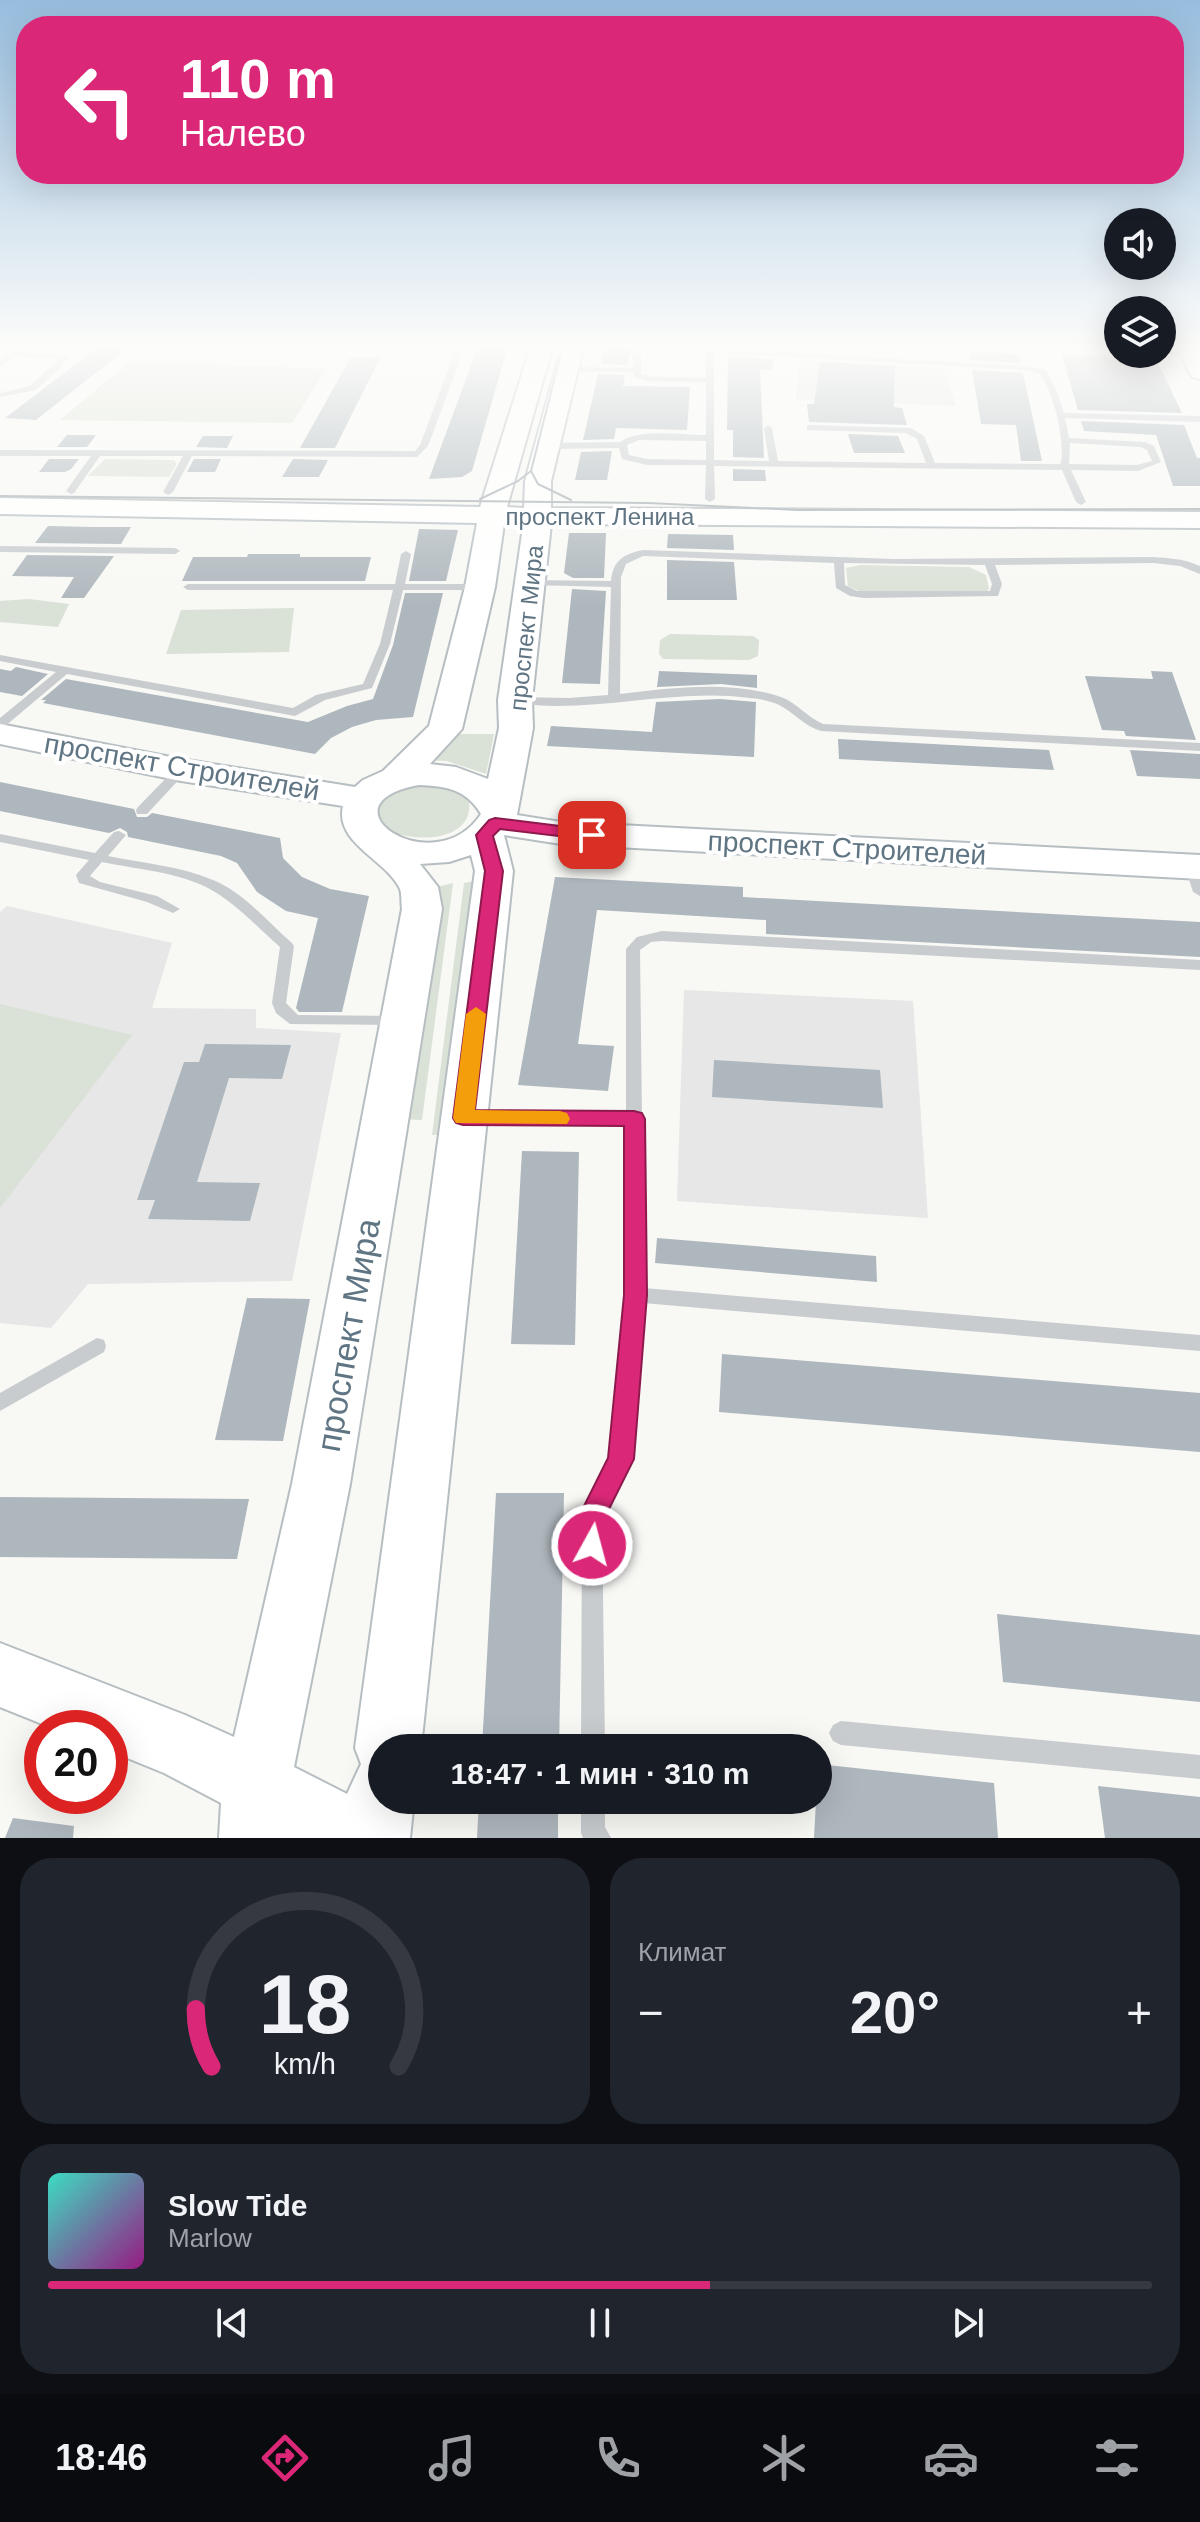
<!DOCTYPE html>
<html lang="ru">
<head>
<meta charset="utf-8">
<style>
	:root { --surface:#171b24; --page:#20242c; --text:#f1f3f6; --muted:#9ea1a6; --line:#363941; --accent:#db2777 }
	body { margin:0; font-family:Arial,sans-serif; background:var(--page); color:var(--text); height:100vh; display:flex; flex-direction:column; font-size:30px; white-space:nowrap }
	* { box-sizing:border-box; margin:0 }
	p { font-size:26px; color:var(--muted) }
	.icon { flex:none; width:44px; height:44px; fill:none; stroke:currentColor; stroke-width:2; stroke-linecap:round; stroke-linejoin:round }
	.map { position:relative; height:1838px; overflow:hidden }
	.side { display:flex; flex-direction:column; gap:20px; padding:20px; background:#0d0f14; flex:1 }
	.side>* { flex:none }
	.top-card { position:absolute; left:16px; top:16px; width:1168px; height:168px; border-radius:32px; box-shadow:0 8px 32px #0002; background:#db2777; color:#fff; overflow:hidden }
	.fabs { position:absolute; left:1104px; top:208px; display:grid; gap:16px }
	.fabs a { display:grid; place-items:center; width:72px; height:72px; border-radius:50%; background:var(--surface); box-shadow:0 8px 32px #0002; font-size:40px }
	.speed { position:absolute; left:24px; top:1710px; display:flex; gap:16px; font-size:40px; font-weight:700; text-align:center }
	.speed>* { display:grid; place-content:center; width:104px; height:104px; border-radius:50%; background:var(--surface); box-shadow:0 8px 32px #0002; line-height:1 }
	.speed .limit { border:12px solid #d22; background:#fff; color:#111 }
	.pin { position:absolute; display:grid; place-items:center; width:68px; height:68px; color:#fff; margin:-34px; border-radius:16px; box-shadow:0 4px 12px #0006 }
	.me { position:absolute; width:88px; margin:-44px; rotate:7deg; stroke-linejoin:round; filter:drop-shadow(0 0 6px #0008) }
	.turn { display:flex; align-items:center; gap:28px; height:168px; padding:0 32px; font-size:36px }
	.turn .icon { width:104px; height:104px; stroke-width:2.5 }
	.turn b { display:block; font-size:56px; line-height:68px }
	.big { font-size:60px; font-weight:700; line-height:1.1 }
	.side .widget { flex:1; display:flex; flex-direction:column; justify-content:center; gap:12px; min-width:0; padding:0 28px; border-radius:32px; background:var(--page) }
	.side .dial { align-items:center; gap:0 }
	.dial svg { height:208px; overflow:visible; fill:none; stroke:var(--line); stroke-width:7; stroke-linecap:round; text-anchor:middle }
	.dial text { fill:var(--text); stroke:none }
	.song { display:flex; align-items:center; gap:24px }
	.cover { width:96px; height:96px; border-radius:12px; background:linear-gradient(135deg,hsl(170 70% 55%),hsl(310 70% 35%)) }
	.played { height:8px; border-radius:4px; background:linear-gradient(90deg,var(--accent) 60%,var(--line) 60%) }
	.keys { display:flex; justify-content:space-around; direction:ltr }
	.heat { display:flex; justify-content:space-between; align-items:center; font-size:44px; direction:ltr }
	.side .tiles { flex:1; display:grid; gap:20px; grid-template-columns:1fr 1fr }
	.widget:last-child { grid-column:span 2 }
	.trip { position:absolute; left:368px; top:1734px; width:464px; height:80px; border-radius:40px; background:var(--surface); box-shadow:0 8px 32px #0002; font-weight:700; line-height:80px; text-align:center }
	.dock { display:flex; height:128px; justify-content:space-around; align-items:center; background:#090b0e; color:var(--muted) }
	.dock .icon { width:56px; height:56px }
	.dock .current { color:var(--accent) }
	.dock b { font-size:36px; color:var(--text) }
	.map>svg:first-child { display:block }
	.built { fill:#e6e7e6 }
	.green { fill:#dae1d6 }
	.building { fill:#aeb7bd }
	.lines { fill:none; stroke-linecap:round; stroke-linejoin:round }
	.secondary-casing { stroke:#b7bec2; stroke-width:4 }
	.lane { fill:#c8cccf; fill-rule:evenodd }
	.street { fill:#c8cccf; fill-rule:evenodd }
	.secondary { fill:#fff; fill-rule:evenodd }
	.tram { stroke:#a5adb3; stroke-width:2 }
	.route { fill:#db2777; stroke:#8e194d; stroke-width:2 }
	.slow { fill:#f59e0b }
	.labels { text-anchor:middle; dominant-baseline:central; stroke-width:8; stroke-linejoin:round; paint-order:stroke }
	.far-street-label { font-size:24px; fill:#607583; stroke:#fff }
	.street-label { font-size:28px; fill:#607583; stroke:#fff }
	.near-street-label { font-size:34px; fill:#607583; stroke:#fff }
</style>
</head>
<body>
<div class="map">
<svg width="1200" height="1838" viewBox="0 0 1200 1838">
	<rect width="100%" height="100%" fill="#f8f8f5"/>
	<g class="built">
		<polygon points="799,360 944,369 956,406 796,400"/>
		<polygon points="7,906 172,943 152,1008 256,1009 256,1028 341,1033 292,1281 88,1284 51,1328 0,1323 0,912"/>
		<polygon points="684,990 913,1001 928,1218 677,1201"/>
	</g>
	<g class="green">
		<polygon points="132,360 326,369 292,423 60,420"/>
		<polygon points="105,459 174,460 177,464 169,477 88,476"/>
		<polygon points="860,565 969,567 986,575 989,589 986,592 861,592 848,586 846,568"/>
		<polygon points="29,599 69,604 58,627 0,622 0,601"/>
		<polygon points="294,608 289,652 166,654 181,610"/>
		<polygon points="670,634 753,636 759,640 758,656 749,660 663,659 659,654 660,640"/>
		<polygon points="455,734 494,734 486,774 447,761 423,760"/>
		<path d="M 439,784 L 463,794 L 469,801 C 475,846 401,844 377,824 L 376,805 C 391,785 415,785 439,784 Z"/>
		<polygon points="480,880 454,1134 432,1135 464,883"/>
		<polygon points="453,883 422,1120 399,1119 433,888"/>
		<polygon points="0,1004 132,1035 0,1208"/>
	</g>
	<g class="building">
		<polygon points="96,349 126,349 36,420 5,418"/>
		<polygon points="477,349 507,349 472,471 462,477 429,479"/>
		<polygon points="604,349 631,349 627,365 601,364"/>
		<polygon points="969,352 1019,354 1021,363 970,360"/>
		<polygon points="1062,355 1156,359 1182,413 1078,410"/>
		<polygon points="351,357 380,358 335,448 300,448"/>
		<polygon points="728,357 774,359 772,370 760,369 764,458 733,457 733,430 727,430"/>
		<polygon points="820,362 895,366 894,407 902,408 907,425 809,422 807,404 814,404"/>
		<polygon points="972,370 1023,373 1042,461 1021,461 1016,425 981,424"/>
		<polygon points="598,374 625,375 623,386 690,387 687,430 616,428 614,439 583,440"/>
		<polygon points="1081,421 1184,425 1197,458 1200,458 1200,486 1173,486 1156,435 1084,431"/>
		<polygon points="848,434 898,436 905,453 854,453"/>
		<polygon points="67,435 96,435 87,447 57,447"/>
		<polygon points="203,436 233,436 227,448 196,447"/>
		<polygon points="612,451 607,480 575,480 581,452"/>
		<polygon points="49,459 79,459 71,469 65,472 39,472"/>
		<polygon points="194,459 221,459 215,472 187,472"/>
		<polygon points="293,459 328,460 319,477 282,477"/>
		<polygon points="733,469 765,470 766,481 733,481"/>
		<polygon points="48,526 93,527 131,527 121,544 35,543"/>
		<polygon points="419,529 458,530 446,581 409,581"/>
		<polygon points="569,533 606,533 604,578 573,578 564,573"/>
		<polygon points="668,534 733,535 734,550 667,548"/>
		<polygon points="248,554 300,554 300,557 371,557 365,581 182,581 193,557 247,557"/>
		<polygon points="27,555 114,556 84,598 61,598 74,577 12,576"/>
		<polygon points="667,560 734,562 737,600 667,600"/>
		<polygon points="572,589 606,591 600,684 562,683"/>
		<polygon points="405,593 443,593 413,717 376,720 352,727 331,738 315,754 43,703 46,700 41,700 66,679 308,722 347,706 373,699 393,645"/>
		<polygon points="16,667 48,674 22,696 0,692 0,669 11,671"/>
		<polygon points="659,671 757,675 757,688 721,684 657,687"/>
		<polygon points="1151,671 1172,672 1196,740 1126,736 1124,731 1102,730 1085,676 1153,679"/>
		<polygon points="720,699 756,702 754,757 547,746 551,726 652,732 656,702"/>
		<polygon points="838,739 1049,750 1054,770 839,759"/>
		<polygon points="1130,750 1200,754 1200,779 1137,776"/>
		<polygon points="0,782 134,809 137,817 147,817 152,813 280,838 283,858 302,877 330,889 369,896 342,1012 299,1012 296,1008 318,918 286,911 257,892 237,863 221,856 128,837 127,832 120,828 109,833 0,811"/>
		<polygon points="555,877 743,887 743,897 1200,922 1200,957 766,934 766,920 597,910 578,1044 614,1046 608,1091 518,1085"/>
		<polygon points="205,1044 291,1045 282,1079 229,1078 197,1182 260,1183 250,1221 148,1219 155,1200 137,1200 184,1062 199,1062"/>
		<polygon points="714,1060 880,1070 883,1108 712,1097"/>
		<polygon points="522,1151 579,1152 575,1345 511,1344"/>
		<polygon points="657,1238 876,1256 877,1282 655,1263"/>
		<polygon points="247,1298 310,1299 283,1441 215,1440"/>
		<polygon points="722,1354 1200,1393 1200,1452 719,1412"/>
		<polygon points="496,1493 564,1493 559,1748 482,1748"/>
		<polygon points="0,1497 249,1499 237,1559 0,1557"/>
		<polygon points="997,1614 1200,1635 1200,1702 1003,1682"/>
		<polygon points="818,1764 994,1783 998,1838 814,1838"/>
		<polygon points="1098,1786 1200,1797 1200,1838 1105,1838"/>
		<polygon points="479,1800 558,1800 558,1838 477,1838"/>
		<polygon points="13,1818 74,1826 73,1838 5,1838"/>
	</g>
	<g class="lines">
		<defs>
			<g id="secondary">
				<path d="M 530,349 L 552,349 L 507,507 L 524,508 L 525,481 L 561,349 L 583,349 L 551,481 L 551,508 L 1200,512 L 1200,528 L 551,524 L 532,700 L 533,728 L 517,815 L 561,822 L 1200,855 L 1200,879 L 561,844 L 504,835 L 513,871 L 421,1748 L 382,1748 L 382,1800 L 414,1800 L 410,1838 L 219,1838 L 221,1803 L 164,1773 L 110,1751 L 110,1728 L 52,1728 L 0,1707 L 0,1643 L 185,1715 L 234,1737 L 292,1484 L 402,909 C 401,903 402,894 400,889 C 387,860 334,843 343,806 L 181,781 L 0,744 L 0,724 L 181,759 L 355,787 L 363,780 L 383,771 L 429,726 L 465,587 L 477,523 L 0,514 L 0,498 L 480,507 ZM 504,524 L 523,524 L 523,527 L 498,700 L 499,728 L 488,779 L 456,767 L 430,764 L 462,729 L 495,587 ZM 419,785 C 446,786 466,789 481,814 C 434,885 315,804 419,785 ZM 471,855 L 475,871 L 355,1748 L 361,1764 L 347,1794 L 294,1767 L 350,1484 L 442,909 L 438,887 L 420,864 L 449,862 Z"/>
				<polygon points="1178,349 1200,349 1200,379 1192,377"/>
			</g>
		</defs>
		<use href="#secondary" class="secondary-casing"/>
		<g class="lane">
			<polygon points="16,349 25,349 22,352 64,355 68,357 61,367 36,390 0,397 0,393 30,386 59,359 16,356 0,366 0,360"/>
			<polygon points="456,349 464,349 428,446 417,457 192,456 173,492 168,495 163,492 183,456 100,456 74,493 71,494 66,491 91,456 0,456 0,450 415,451 420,445"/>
			<path d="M 635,349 L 644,349 L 641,352 L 641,374 L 651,377 L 706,378 L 706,352 L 685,349 L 789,352 L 789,349 L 797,349 L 796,353 L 1027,366 L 1046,370 L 1056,390 L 1064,413 L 1200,416 L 1200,422 L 1065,418 L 1069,438 L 1145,442 L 1154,446 L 1161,462 L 1138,471 L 1071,470 L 1086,502 L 1081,505 L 1076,502 L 1062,470 L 714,466 L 715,499 L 710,502 L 705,499 L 706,465 L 647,465 L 622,459 L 619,448 L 546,449 L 542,446 L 546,443 L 621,442 C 636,428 684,435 706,435 L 706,382 L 650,381 L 634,377 L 633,372 L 567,371 L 563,369 L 567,367 L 633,368 L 633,352 ZM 714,353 L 1027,370 L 1040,374 C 1055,398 1062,430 1062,458 L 1060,464 L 935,463 L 924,436 L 911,428 L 810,425 L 807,426 L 807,430 L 906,433 L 917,439 L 926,463 L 778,461 L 772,428 L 768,425 L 764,428 L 769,461 L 714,460 ZM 639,440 L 706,441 L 706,460 L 647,459 L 629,455 L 627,445 ZM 1070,443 L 1140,447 L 1147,450 L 1152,461 L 1137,465 L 1069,464 Z"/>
			<polygon points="0,546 175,548 180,551 175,554 0,552"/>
			<path d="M 643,550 L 894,559 L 1153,557 C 1169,558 1185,559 1200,566 L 1200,574 L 1180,566 L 1153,563 L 995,565 L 1002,584 L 998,596 L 864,598 L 850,596 L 836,588 L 834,563 L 643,556 L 626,564 L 621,577 L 620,694 C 671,688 730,680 781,697 C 797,703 807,717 823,724 L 1200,743 L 1200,751 L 821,731 C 804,726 795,713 779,705 C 771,701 760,699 750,698 C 670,687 587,716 511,702 L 511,698 L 515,697 L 569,698 L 608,695 L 611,587 L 530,585 L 526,584 L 526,580 L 611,581 C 613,560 624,554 643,550 ZM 844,563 L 985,565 L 992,584 L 990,591 L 857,591 L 845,585 Z"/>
			<polygon points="406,551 411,554 405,584 480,584 485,587 480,590 403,590 390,644 372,688 325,700 295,716 67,674 4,727 0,728 0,718 56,672 0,661 0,655 293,708 316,695 363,684 380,644 393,590 188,590 183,587 188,584 395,584 401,554"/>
			<polygon points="181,766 187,770 185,773 147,814 137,814 136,811 137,808 177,767"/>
			<path d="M 119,831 L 126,835 L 108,856 C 142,863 180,866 213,880 C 243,892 268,922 292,943 L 294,946 L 286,1003 L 298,1015 L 398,1016 L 403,1017 L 406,1021 L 403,1025 L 290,1024 L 276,1013 L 272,1003 L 280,947 C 257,927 234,901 206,887 C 176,872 135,869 102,862 L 90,876 L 100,882 L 157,896 L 180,909 L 173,913 L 147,902 L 79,883 L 76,875 L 89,860 L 0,842 L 0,834 L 95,853 L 114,832 Z"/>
			<polygon points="1192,863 1197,864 1200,871 1200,896 1193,892 1185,867"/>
			<polygon points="662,931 1200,960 1200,970 662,941 651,942 640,950 644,1288 1200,1335 1200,1351 643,1303 631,1459 602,1517 605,1748 581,1748 582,1516 611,1458 626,1295 626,1125 471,1124 465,1122 463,1118 465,1114 471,1112 626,1113 626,949 637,937"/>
			<polygon points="97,1338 104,1340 106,1346 104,1352 0,1411 0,1393"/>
			<polygon points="841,1721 1200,1755 1200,1779 841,1745 833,1741 829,1733 833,1725"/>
			<polygon points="581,1800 605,1800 605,1827 611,1838 583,1838 581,1833"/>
		</g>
		<polygon class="street" points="1162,349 1200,349 1200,358 1157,354 1162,354"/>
		<use href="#secondary" class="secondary"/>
		<g class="tram">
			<polyline points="531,471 538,484 571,500"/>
			<polyline points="0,496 648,503 797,510 1200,509"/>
			<polyline points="480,499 518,481 531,471 562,349"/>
		</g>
	</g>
	<linearGradient id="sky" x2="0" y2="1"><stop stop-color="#97bdde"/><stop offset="0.57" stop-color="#fcfcfa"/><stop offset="1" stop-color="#fcfcfa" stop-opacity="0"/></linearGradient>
	<rect width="1200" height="607" fill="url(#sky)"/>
	<polygon class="route" points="495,818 592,830 601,835 592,840 500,829 493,836 503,871 475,1110 634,1111 642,1113 645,1119 647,1295 634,1459 605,1517 606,1545 602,1554 592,1558 582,1554 578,1545 579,1516 608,1458 624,1295 624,1126 463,1125 456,1123 453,1118 485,871 476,835 489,820"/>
	<polygon class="slow" points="476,1007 486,1014 475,1110 560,1111 567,1113 570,1119 567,1124 456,1123 453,1118 466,1014"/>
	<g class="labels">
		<g class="far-street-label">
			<text x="600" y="516">проспект Ленина</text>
			<text transform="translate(526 628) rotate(-84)">проспект Мира</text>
		</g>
		<g class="street-label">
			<text transform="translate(182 767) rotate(10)">проспект Строителей</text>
			<text transform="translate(847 848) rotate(3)">проспект Строителей</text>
		</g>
		<g class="near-street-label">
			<text transform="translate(348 1335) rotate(-80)">проспект Мира</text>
		</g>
	</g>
</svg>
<div class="fabs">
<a><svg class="icon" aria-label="sound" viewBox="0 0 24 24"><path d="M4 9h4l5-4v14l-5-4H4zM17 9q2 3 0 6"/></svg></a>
<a><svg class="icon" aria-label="layers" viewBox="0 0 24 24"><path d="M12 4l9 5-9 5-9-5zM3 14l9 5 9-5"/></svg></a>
</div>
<div class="speed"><div class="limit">20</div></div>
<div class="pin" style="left:592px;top:835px;background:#d93025"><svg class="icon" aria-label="arrive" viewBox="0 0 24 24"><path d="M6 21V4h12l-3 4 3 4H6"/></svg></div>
<svg class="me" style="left:592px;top:1545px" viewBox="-20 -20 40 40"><circle r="17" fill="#db2777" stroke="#fff" stroke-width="3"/><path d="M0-11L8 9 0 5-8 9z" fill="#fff"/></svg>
<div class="trip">18:47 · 1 мин · 310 m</div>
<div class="top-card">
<div class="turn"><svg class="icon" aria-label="left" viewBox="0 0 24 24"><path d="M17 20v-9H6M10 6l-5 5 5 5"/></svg><div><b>110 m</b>Налево</div></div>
</div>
</div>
<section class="side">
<div class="tiles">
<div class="widget dial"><svg viewBox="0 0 100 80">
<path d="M14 69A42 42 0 1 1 86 69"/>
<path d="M14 69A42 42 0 0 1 8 47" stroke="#db2777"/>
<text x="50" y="56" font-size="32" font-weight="700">18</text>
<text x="50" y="72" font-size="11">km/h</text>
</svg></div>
<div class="widget"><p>Климат</p>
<div class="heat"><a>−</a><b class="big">20°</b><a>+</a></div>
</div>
<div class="widget">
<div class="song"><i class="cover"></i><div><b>Slow Tide</b><p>Marlow</p></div></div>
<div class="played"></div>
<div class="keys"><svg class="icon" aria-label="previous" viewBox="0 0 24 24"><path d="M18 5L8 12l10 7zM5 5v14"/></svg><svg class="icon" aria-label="pause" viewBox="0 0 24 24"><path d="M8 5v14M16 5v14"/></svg><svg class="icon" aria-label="next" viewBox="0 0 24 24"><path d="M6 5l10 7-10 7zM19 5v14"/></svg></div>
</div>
</div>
</section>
<nav class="dock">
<b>18:46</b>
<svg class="icon current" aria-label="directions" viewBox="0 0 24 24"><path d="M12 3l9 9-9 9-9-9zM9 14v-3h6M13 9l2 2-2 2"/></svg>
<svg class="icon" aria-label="music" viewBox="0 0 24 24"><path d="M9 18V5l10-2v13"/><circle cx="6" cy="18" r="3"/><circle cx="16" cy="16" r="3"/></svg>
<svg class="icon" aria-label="phone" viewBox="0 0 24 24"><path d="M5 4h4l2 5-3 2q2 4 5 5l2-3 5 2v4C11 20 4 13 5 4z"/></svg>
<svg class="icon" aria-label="climate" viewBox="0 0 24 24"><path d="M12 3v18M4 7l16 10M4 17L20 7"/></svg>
<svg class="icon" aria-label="car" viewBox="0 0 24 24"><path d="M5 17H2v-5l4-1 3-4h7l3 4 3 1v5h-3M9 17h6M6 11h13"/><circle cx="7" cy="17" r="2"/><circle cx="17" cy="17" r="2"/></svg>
<svg class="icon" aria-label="filters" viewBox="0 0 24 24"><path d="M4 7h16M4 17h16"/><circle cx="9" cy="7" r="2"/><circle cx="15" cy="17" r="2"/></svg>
</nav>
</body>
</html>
